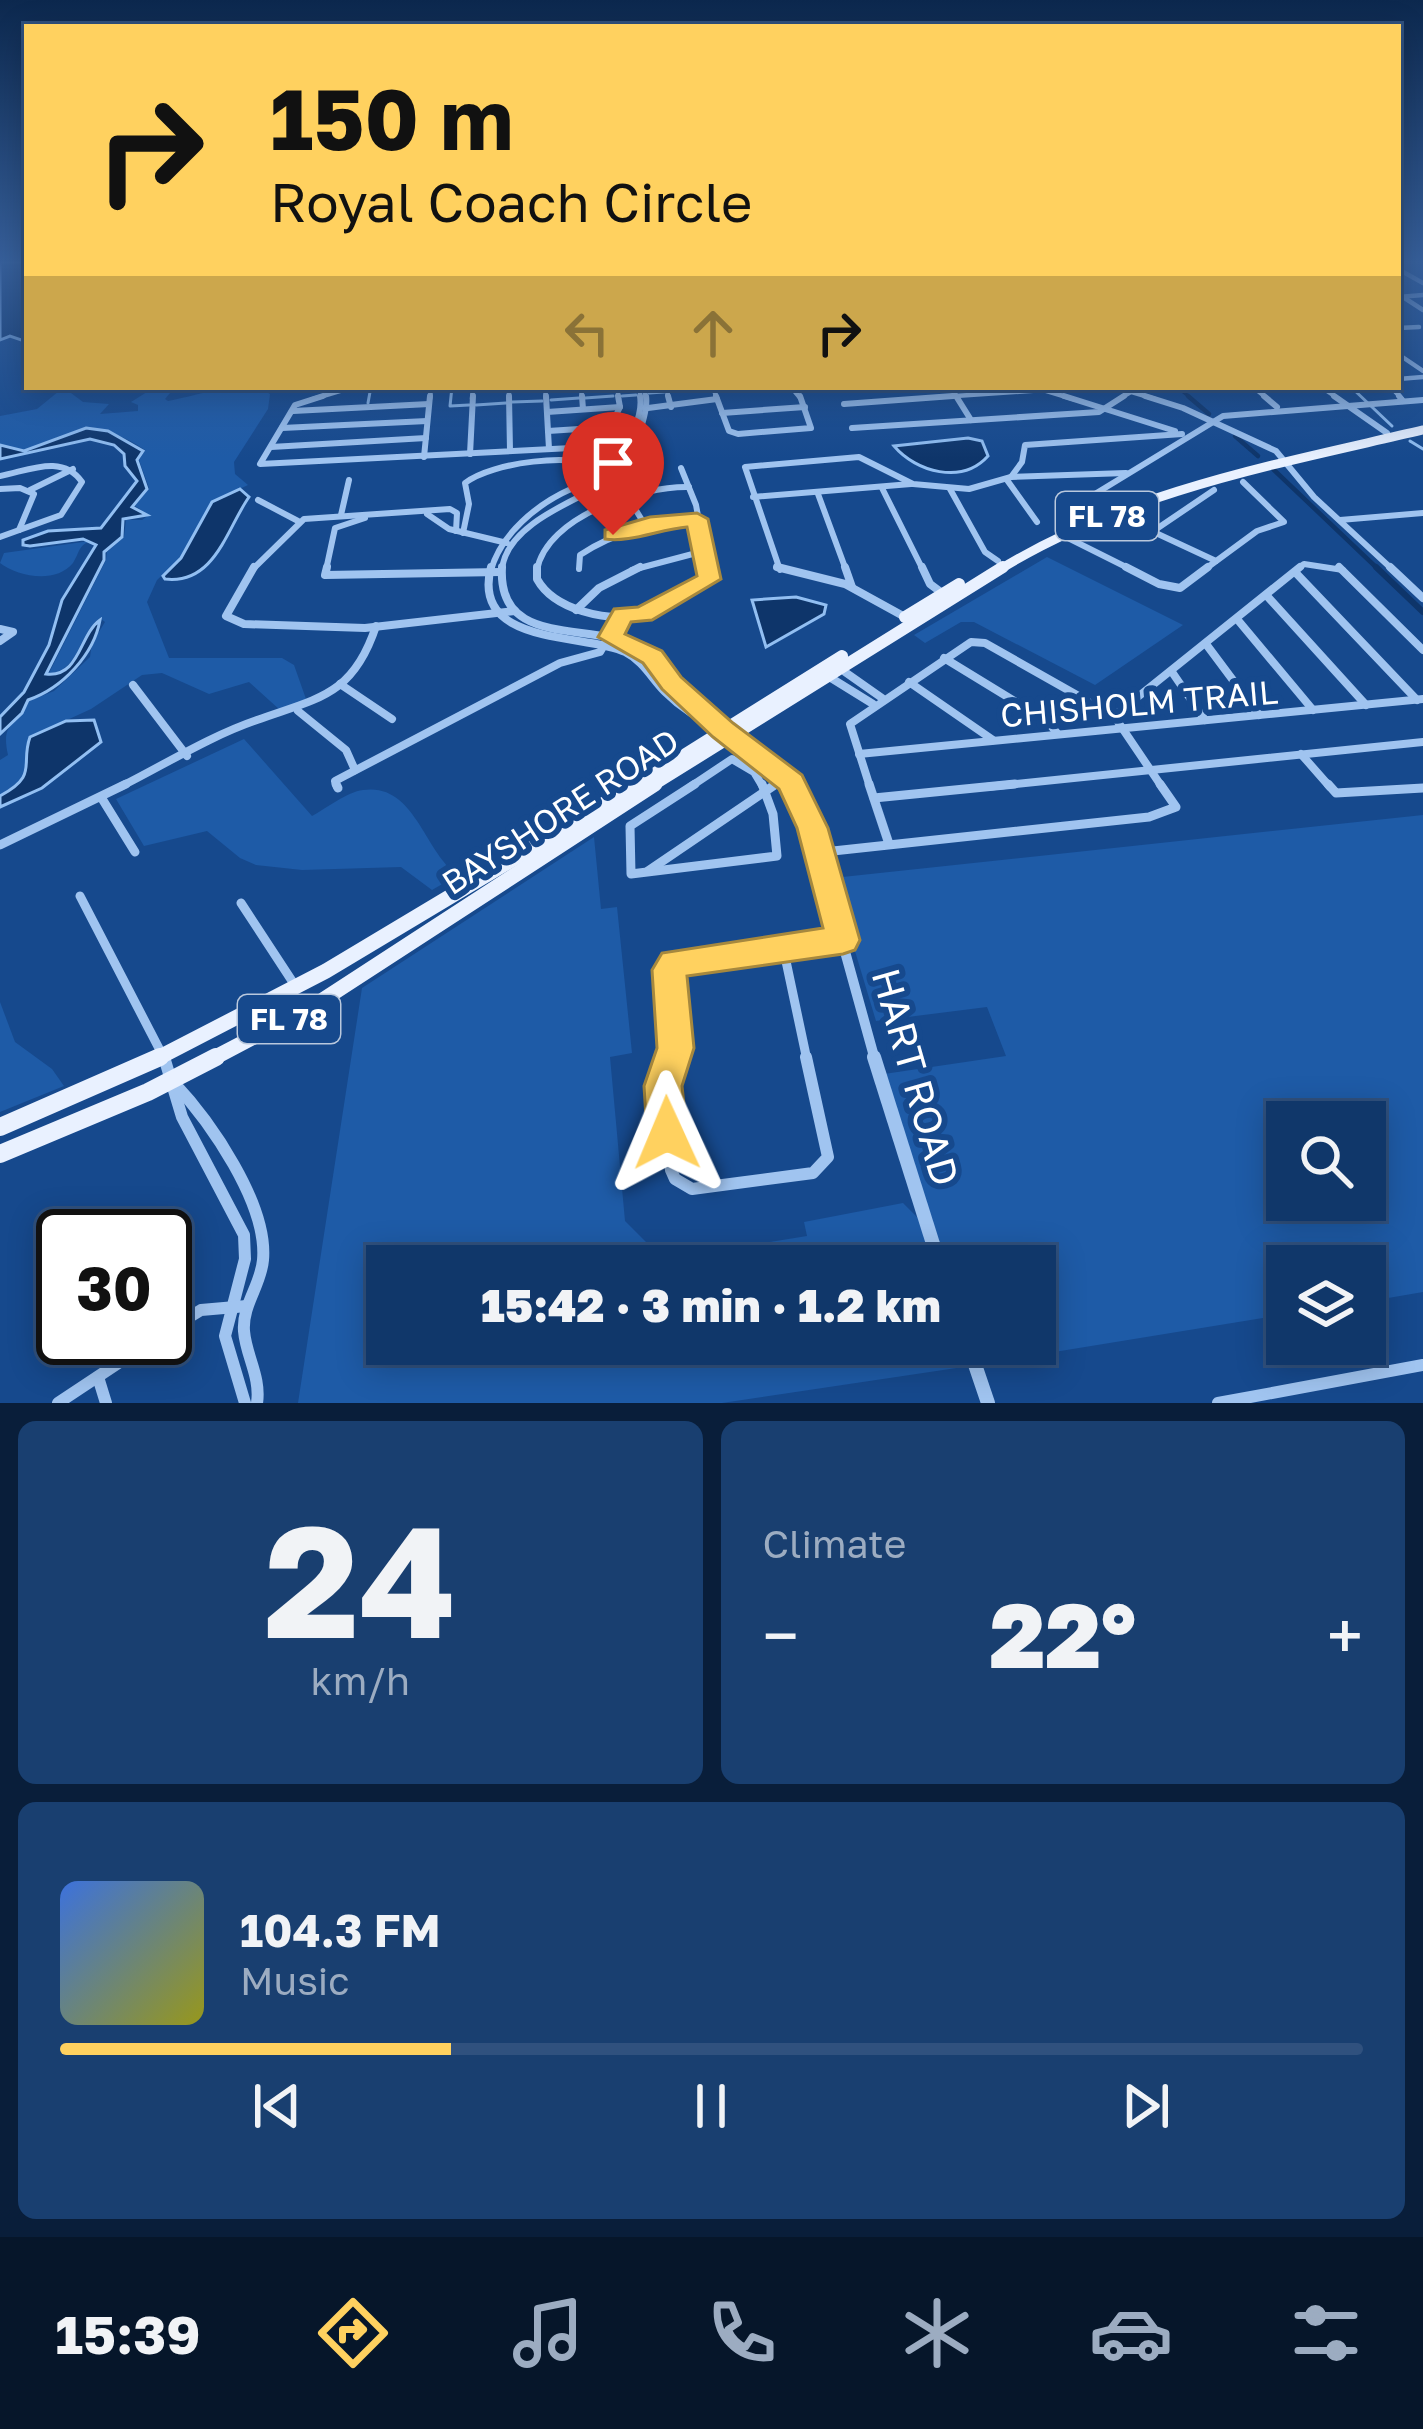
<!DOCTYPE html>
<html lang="en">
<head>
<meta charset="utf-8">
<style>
	:root { --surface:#10376a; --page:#193f70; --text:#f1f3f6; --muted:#9cacc1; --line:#30517e; --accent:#ffd15f }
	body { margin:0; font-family:"Golos Text",sans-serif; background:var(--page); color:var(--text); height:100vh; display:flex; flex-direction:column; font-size:45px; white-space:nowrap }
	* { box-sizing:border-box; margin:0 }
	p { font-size:39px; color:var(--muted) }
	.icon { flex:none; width:66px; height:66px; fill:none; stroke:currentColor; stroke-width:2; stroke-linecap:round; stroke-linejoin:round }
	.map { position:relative; height:1403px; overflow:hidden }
	.drawer { display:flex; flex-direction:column; gap:18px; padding:18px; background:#091e3a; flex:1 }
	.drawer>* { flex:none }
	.guide { position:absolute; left:24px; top:24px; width:1377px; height:366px; border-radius:0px; box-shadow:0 6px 30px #0003,0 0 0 3px var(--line); background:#ffd15f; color:#111; overflow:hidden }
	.fabs { position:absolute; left:1266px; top:1101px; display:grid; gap:24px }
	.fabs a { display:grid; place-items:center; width:120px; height:120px; border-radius:0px; background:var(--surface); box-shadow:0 6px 30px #0003,0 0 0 3px var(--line); font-size:60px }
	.speed { position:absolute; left:36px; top:1209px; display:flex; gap:24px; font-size:60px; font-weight:700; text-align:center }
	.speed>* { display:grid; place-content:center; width:156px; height:156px; border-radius:50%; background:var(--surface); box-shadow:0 6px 30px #0003,0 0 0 3px var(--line); line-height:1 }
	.speed .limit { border:6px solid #111; border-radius:18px; background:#fff; color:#111 }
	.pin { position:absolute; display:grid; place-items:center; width:102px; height:102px; color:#fff; margin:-123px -51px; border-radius:50% 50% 50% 0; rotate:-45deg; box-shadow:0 0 12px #0007 }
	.pin .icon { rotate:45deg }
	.me { position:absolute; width:132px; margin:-66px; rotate:359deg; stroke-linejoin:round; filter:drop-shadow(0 0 9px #0008) }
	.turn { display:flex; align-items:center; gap:42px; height:252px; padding:0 48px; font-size:54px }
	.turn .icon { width:156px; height:156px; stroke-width:2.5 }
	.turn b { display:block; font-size:84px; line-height:102px }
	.lanes { display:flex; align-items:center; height:114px; padding:0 48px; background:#0003; justify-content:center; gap:60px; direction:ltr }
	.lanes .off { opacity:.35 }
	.big { font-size:90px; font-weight:800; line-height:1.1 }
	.drawer .card { flex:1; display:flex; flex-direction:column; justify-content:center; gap:18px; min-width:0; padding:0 42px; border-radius:18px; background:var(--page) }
	.drawer .dial { align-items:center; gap:0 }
	.dial b { font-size:156px; line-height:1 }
	.song { display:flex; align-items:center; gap:36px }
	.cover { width:144px; height:144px; border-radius:18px; background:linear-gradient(135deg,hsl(220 70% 55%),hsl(60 70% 35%)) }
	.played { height:12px; border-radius:6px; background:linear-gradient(90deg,var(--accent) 30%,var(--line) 30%) }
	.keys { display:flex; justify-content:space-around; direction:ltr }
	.heat { display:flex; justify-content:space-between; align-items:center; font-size:66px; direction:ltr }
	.drawer .tiles { flex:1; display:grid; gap:18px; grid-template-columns:1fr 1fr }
	.card:last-child { grid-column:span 2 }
	.trip { position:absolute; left:366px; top:1245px; width:690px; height:120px; border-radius:0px; background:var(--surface); box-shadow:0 6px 30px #0003,0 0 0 3px var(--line); font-weight:800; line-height:120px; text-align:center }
	.menu { display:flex; height:192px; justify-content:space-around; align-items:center; background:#06162a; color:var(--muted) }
	.menu .icon { width:84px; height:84px }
	.menu .on { color:var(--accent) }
	.menu b { font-size:54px; color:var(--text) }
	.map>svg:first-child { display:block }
	.green { fill:#1e5ba7; fill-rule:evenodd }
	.water { fill:#0e356a; stroke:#92bff2; stroke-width:3 }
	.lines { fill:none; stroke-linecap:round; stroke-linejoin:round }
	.stream { stroke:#92bff2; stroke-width:3 }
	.canal-far2 { stroke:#0e356a; stroke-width:3 }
	.canal-far1 { stroke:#0e356a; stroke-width:4.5 }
	.canal { stroke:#0e356a; stroke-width:6 }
	.minor-far4 { stroke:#a0c4f0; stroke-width:4.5 }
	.minor-far3 { stroke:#a0c4f0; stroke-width:6 }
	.minor-far2 { stroke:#a0c4f0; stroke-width:8 }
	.minor-far1 { stroke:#a0c4f0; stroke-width:9 }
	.minor { stroke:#a0c4f0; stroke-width:12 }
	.tertiary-far2 { stroke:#a0c4f0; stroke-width:9 }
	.tertiary-far1 { stroke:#a0c4f0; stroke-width:10 }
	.tertiary { stroke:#a0c4f0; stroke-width:14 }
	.primary-far3 { stroke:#e9f1ff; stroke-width:9 }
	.primary-far2 { stroke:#e9f1ff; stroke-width:12 }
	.primary-far1 { stroke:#e9f1ff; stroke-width:15 }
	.primary { stroke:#e9f1ff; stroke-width:18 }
	.route { fill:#ffd15f; stroke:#a6883e; stroke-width:3 }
	.labels { text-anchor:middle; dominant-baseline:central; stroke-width:12; stroke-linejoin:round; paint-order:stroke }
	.shield { fill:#16498d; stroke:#b9c8dd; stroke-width:3 }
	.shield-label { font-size:30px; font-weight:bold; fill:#fff }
	.street-label { font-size:33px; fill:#fff; stroke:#16498d }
	.near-street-label { font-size:39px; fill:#fff; stroke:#16498d }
</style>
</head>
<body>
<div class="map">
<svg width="1423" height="1403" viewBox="0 0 1423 1403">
	<rect width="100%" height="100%" fill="#16498d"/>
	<g class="green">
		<path d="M 64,387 L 73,387 L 71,393 L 83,402 L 109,404 L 100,414 L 138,411 L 138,405 L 131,402 L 155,387 L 175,387 L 165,399 L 168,401 C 198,396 245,377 270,394 L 268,409 L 234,462 L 235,474 L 248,485 L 212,502 L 181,558 L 157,580 L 147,602 L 169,658 L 282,658 L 294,665 L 306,699 L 280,710 L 249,682 L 209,694 L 162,673 L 142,675 L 91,709 L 30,737 L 23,778 L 0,796 L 0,760 L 8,755 C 0,719 18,728 29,701 L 54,691 L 90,657 L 92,643 L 105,622 L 100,618 C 78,633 80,672 49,673 L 106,560 L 107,552 L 124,537 L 126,520 L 142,520 L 149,515 L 135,506 L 149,488 L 139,460 L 145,450 C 70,399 56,467 0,444 L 0,416 L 37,409 Z"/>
		<path d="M 90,541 C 78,546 80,552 73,563 C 56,584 18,577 0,563 L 4,553 Z"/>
		<polygon points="1047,557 1183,625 1095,685 974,622 961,622 925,643 914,635"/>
		<path d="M 244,739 L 312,816 C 327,808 347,792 363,790 C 415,782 425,854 458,875 L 432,890 L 401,867 L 302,870 L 256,865 L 240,858 L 207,831 L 144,846 L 116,799 Z"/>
		<path d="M 1423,815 L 1423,1292 L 1365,1302 L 1365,1266 L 1287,1266 L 1287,1314 L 981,1364 L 974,1344 L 1035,1344 L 1035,1266 L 946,1266 L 884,1074 L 1006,1056 L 987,1007 L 876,1021 L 833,878 ZM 1287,1122 L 1365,1122 L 1365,1200 L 1287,1200 Z"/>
		<polygon points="594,837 601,909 617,907 632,1053 610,1057 625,1221 650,1246 681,1256 807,1236 804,1222 903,1203 918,1218 935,1266 387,1266 387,1344 963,1344 970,1366 722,1403 298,1403 362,988"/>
		<polygon points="0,1002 15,1042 52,1069 64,1086 0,1112"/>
	</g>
	<g class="water">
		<polygon points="0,262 27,262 27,342 10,336 0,340"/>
		<path d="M 86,428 L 108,431 L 143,451 L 137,460 L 147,489 L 132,507 L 147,515 L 123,519 L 122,537 L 104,552 L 104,560 L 46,674 C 80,678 79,635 100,620 C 94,654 63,688 28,700 L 22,713 L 0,734 L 0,717 L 24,692 L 49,645 L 62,600 L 96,545 L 83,539 L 30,546 L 23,545 L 23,540 L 48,531 L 101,528 L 137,481 L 125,466 L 124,454 L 114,445 L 90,439 L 0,459 L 0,445 L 24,451 Z"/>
		<path d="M 968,438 L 982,441 L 988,456 C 962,485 916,472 894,446 Z"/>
		<path d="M 240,489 L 249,497 C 227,528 215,585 165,579 L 163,576 L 181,558 L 212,502 Z"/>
		<polygon points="796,597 826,605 824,614 766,647 752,600"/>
		<path d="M 94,720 L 101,742 L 42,788 L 0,807 L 0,796 C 39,775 20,765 30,737 L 66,721 Z"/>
	</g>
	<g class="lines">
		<g class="stream">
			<polyline points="452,387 450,406 469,405"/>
			<polyline points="1351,387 1392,426"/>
			<polyline points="649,393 664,392"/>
			<polyline points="622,396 636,395"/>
			<polyline points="585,398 613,396"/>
			<polyline points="551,400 579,398"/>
			<polyline points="512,402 542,401"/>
			<polyline points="368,403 370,392"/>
			<polyline points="476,405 506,403"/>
			<polyline points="1410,441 1423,449"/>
		</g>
		<polyline class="canal-far2" points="1177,387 1192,399"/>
		<g class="canal-far1">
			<polyline points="1188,396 1209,414"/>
			<polyline points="1235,436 1258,456"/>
			<polyline points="1274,470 1379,570"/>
		</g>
		<polyline class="canal" points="1376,567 1423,612"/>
		<g class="minor-far4">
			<polyline points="1398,269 1423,283"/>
			<polyline points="1398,297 1423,295"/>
			<polyline points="1403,297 1423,310"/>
			<polyline points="1398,328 1419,327"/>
			<polyline points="1398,354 1423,371"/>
			<polyline points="1398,379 1423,377"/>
			<polyline points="509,387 509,399"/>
			<polyline points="545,387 546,399"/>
			<polyline points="581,387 582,399"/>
			<polyline points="617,387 619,399"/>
			<polyline points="639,387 641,399"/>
			<polyline points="644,387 646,399"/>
			<polyline points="666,387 669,399"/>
			<polyline points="713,387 717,399"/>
			<polyline points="791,387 801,399"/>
			<polyline points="950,387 958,399"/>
			<polyline points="1115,387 1155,399"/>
			<polyline points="1253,387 1268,399"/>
			<polyline points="1321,387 1339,399"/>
			<polyline points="1391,387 1402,399"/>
			<polyline points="1040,389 1073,399"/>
			<polyline points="349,390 431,387"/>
			<polyline points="313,399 353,387"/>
			<polyline points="430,399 431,387"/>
			<polyline points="472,399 473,387"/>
			<polyline points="911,399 1044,390"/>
			<polyline points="1119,399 1139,387"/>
		</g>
		<g class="minor-far3">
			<polyline points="323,396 295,405 260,464 630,445"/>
			<polyline points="509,396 510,451"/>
			<polyline points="546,396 549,449"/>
			<polyline points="582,396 583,409"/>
			<polyline points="668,396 671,407"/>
			<polyline points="716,396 729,431 738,434 811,428 800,396"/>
			<polyline points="956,396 971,420"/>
			<polyline points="1064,396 1175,431"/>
			<polyline points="1145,396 1183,408 1276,451 1314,497 1393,570"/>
			<polyline points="1264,396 1277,407"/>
			<polyline points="1334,396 1387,433"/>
			<polyline points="1399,396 1403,401"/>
			<polyline points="844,404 953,396"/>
			<polyline points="648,408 717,399"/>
			<polyline points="293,411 429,404"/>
			<polyline points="547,412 620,407"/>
			<polyline points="722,413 805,407"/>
			<polyline points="282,428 427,421"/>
			<polyline points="852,428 1099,412 1124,396"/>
			<polyline points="548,431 610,427"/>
			<polyline points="601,446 620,407 618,396"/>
			<polyline points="271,447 426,438"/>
			<polyline points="470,454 473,396"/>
			<polyline points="424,457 430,396"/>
			<polyline points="681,468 696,505 708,570"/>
			<path d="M 0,476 C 28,471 62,453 82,482 L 61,515 L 0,537"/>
			<polyline points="1011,477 1126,473"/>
			<polyline points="1007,480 1037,522"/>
			<polyline points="882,488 923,570"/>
			<polyline points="0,489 20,488 34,494 19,530"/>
			<polyline points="950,489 985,552 998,561"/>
			<polyline points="30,490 73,469"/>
			<polyline points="818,494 846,570"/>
			<polyline points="753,497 911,484"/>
			<polyline points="629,499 645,525"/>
			<polyline points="258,500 298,521"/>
			<polyline points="1067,511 1223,416 1423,400"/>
			<polyline points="427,514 449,529 507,543"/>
			<polyline points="1115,514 1216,561"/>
			<polyline points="341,515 349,480"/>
			<polyline points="1340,520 1423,513"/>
			<polyline points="1152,532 1214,490"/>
			<path d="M 463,533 L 469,504 L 465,483 C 492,462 574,452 604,468 L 603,476 L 596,479"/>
			<polyline points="1064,536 1132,570"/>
			<path d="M 579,569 L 580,555 C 616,531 654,523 697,519"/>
			<polyline points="252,570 304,519 450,509 457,513 456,531"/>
			<polyline points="326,570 335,528 365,518"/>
			<path d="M 491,570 C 501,534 537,504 571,489 C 590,482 608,479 624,465 C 625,441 644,419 640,396"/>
			<path d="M 502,570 C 506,519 593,495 628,471 C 632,449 649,415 646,396"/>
			<path d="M 537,570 C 547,516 641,486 689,487"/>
			<polyline points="632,570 704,551"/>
			<polyline points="780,570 745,467 859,457 913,484 969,489 1011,477 1022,462 1025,445 1182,434"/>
			<polyline points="1204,570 1257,531 1284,522 1243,482"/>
			<polyline points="1296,570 1304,564 1343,570"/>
		</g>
		<g class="minor-far2">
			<polyline points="254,567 226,616 244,624 365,628 515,611"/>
			<polyline points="327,567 325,575 500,572"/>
			<path d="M 491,567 C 470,647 586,633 625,652 C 643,661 652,679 665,692 C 682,709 700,720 721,729"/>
			<path d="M 502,567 C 497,649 591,621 637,647 C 666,663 693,701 717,725"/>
			<path d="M 537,567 L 537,579 C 554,610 607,622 641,615 C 665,609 689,593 709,579 L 708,567"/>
			<polyline points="777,567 845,584 905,617"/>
			<polyline points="845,567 852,587"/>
			<polyline points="922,567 930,584 942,593"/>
			<polyline points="1126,567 1159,584 1180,588 1208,567"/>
			<polyline points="1339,567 1423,650"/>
			<polyline points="1390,567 1423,598"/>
			<polyline points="1295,572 1417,700"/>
			<polyline points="1267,596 1366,705"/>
			<polyline points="576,610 599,588 640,567"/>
			<polyline points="1237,619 1313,710"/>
			<polyline points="0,629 13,632 0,641"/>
			<polyline points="1206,644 1259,715"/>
			<polyline points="944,658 1047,721 1057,733"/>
			<polyline points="845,665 845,672 882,698"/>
			<polyline points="1172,672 1205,720"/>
			<polyline points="831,678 873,704"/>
			<polyline points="909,682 993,740"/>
			<polyline points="340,684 392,719"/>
			<polyline points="133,685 187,756"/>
			<polyline points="298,711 346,750 355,770"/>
			<polyline points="1114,716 1300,567"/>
			<polyline points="859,754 1423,699"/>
			<polyline points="1301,754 1330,787"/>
			<path d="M 120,787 C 164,765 210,736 257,720 C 318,698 353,696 376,626"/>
			<polyline points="337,787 335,781 560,663 600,652 622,615"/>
			<polyline points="690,787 732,759 754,772 763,787"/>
			<polyline points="771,787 784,778"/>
			<polyline points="870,787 850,724 971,642 985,643 1114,716 1162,787"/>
			<polyline points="986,787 1423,742"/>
		</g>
		<g class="minor-far1">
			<polyline points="336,784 338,788"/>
			<polyline points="695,784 630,826 631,874 777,856 773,814 762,784"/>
			<polyline points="869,784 889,844"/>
			<polyline points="1328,784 1336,793 1423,788"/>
			<polyline points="101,797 135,852"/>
			<polyline points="874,798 1015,784"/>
			<polyline points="0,845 126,784"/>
			<polyline points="833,851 1149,817 1176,807 1160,784"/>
			<polyline points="648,871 776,784"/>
			<polyline points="80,896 165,1060"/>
			<polyline points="241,903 296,987"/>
			<polyline points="783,947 843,940"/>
			<polyline points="671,1060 676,1038 669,970 683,959 783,947 807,1060"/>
		</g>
		<g class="minor">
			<polyline points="164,1057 182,1117 244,1235 245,1259 225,1336 245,1403"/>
			<polyline points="672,1057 663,1096 671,1170 675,1179 692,1189 813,1173 828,1157 806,1057"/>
			<path d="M 173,1082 C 210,1121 268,1204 263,1260 C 261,1285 242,1305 244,1331 C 246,1356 261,1377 257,1403"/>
			<polyline points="165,1332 201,1310 247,1306"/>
			<polyline points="98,1377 106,1403"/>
			<polyline points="58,1403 156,1338"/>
			<polyline points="1218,1403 1423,1365"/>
		</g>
		<polyline class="tertiary-far2" points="727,733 792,787"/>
		<polyline class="tertiary-far1" points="790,784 805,807 875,1060"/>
		<g class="tertiary">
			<polyline points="874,1057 940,1266"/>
			<polyline points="968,1344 988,1403"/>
		</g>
		<path class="primary-far3" d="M 999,570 C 1127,491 1278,464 1423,430"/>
		<g class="primary-far2">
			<polyline points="905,617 959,584"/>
			<polyline points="633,787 842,656"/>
			<polyline points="650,787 1003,567"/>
		</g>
		<g class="primary-far1">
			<polyline points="154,1060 326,971 638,784"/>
			<polyline points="210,1060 315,1005 655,784"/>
		</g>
		<g class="primary">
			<polyline points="0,1127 160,1057"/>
			<polyline points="0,1154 148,1092 216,1057"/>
		</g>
	</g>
	<linearGradient id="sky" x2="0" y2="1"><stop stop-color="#0c284e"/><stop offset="0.57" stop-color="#365f9a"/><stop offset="1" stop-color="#365f9a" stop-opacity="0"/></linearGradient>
	<rect width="1423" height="459" fill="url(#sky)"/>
	<path class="route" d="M 697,513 L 708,519 L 721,579 L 652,620 L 631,622 L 625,634 L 662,651 L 681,677 L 733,723 L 802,775 L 828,828 L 860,940 L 855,950 L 843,954 L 687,976 L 694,1048 L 682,1086 L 687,1133 L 681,1146 L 667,1152 L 653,1146 L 647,1133 L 644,1086 L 657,1048 L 652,970 L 662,953 L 823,928 L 797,828 L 779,789 L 713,737 L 662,689 L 643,663 L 598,637 L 614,609 L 638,607 L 697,576 L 687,527 C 661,529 629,543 605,539 L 605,530 L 650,517 Z"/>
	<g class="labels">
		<g class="shield">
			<rect x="1056" y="492" width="102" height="48" rx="9"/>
			<rect x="238" y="995" width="102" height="48" rx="9"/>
		</g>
		<g class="shield-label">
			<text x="1107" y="516">FL 78</text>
			<text x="289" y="1019">FL 78</text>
		</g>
		<g class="street-label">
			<text transform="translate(1139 703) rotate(-5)">CHISHOLM TRAIL</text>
			<text transform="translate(560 811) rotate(-33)">BAYSHORE ROAD</text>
		</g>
		<g class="near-street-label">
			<text transform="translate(916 1077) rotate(74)">HART ROAD</text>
		</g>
	</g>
</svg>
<div class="fabs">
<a><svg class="icon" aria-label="search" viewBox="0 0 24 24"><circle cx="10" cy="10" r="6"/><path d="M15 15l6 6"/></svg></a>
<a><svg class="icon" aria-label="layers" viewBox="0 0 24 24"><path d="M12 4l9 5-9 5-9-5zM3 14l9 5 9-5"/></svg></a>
</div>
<div class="speed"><div class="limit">30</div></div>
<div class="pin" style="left:613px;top:535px;background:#d93025"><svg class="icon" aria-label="arrive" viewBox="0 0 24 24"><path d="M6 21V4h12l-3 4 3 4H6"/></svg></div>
<svg class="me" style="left:667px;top:1133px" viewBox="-20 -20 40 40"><path d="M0-17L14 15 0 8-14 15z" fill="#ffd15f" stroke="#fff" stroke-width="4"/></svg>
<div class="trip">15:42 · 3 min · 1.2 km</div>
<div class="guide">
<div class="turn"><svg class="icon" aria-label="right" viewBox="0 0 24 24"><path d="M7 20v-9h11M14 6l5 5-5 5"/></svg><div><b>150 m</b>Royal Coach Circle</div></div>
<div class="lanes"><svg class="icon off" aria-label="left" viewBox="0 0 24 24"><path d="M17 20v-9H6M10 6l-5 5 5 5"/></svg><svg class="icon off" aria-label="ahead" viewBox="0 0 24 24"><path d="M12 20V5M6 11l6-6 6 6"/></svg><svg class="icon" aria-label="right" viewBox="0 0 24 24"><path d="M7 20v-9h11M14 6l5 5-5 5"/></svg></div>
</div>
</div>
<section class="drawer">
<div class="tiles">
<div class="card dial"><b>24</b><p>km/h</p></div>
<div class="card"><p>Climate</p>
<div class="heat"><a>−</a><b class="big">22°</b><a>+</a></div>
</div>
<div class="card">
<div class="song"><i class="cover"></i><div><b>104.3 FM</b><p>Music</p></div></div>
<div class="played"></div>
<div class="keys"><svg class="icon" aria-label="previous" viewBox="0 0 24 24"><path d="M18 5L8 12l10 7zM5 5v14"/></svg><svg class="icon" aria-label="pause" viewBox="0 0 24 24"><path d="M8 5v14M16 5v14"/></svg><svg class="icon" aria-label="next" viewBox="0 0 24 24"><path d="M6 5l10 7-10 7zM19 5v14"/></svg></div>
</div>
</div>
</section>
<nav class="menu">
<b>15:39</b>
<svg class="icon on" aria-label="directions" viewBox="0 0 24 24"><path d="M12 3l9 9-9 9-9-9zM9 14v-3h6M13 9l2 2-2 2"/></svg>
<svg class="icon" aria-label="music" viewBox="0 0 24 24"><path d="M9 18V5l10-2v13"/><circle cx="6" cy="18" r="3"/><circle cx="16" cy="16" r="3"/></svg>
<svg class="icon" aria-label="phone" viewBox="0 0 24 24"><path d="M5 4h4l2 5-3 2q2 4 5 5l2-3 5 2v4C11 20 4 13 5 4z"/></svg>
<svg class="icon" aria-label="climate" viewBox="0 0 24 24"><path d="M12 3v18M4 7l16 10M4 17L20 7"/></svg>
<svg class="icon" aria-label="car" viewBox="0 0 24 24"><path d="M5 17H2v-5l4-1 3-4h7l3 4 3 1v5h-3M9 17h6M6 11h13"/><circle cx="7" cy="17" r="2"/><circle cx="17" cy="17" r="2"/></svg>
<svg class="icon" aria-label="filters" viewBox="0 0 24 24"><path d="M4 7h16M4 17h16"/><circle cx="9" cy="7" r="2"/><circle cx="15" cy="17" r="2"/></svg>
</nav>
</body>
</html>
